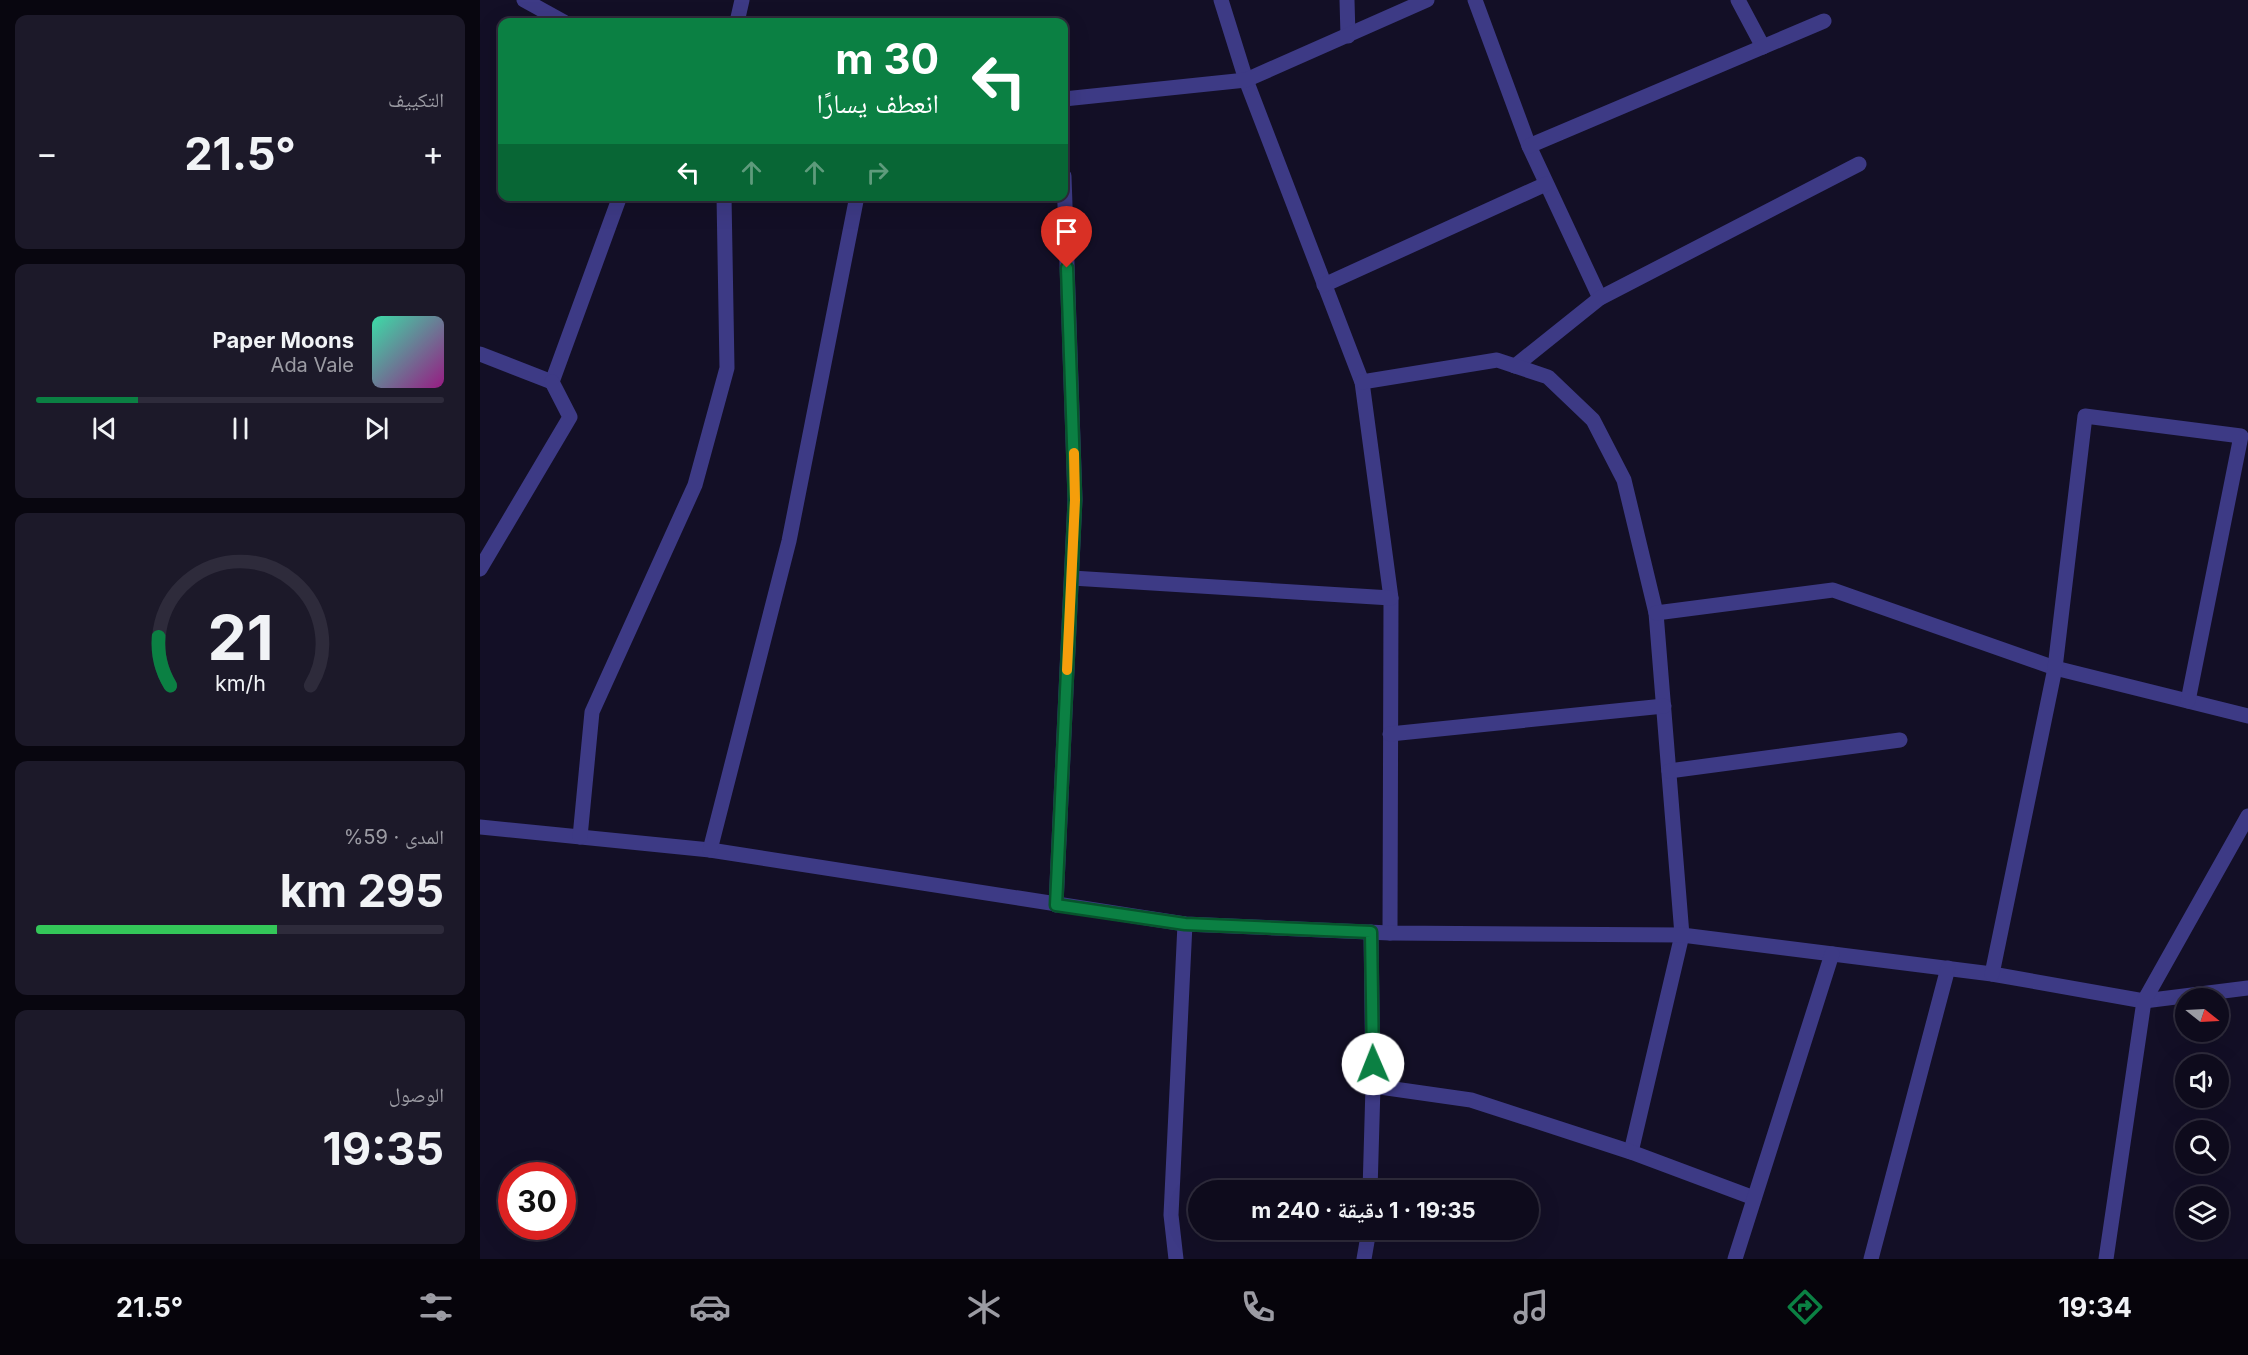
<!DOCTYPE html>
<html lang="ar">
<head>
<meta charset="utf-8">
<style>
	:root { --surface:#0e0b1c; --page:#1c1929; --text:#f1f3f6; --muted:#9b9ba3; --line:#2e2b3b; --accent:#0b8043 }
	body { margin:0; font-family:Inter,"Noto Naskh Arabic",sans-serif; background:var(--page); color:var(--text); direction:rtl; height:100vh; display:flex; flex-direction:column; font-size:22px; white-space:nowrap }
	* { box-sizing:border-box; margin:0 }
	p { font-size:20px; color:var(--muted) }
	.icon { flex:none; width:33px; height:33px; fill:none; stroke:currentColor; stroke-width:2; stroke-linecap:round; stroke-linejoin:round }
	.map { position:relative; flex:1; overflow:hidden; direction:ltr }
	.sheet { display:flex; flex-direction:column; gap:15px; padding:15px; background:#08060f; width:480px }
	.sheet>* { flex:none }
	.top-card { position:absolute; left:18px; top:18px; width:570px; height:183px; border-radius:12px; box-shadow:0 6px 24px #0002,0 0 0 2px var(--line); direction:rtl; background:#0b8043; color:#fff; overflow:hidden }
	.needle { width:39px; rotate:108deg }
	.controls { position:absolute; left:1695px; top:988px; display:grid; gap:12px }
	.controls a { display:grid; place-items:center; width:54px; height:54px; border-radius:50%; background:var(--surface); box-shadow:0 6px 24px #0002,0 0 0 2px var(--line); font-size:30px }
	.speed { position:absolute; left:18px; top:1162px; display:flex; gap:12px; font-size:30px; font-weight:700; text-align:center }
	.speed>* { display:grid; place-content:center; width:78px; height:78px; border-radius:50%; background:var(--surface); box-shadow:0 6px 24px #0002,0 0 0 2px var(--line); line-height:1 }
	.speed .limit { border:9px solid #d22; background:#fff; color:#111 }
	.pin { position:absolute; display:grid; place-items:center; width:51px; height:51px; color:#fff; margin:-62px -26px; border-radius:50% 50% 50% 0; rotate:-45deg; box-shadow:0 0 6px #0007 }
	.pin .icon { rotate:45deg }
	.me { position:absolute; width:66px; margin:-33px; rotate:359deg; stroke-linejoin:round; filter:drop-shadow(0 0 4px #0008) }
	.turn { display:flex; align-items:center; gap:21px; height:126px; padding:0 30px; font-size:27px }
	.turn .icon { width:78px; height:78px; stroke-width:2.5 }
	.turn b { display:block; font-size:42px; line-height:51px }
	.lanes { display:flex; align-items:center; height:57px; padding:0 30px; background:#0003; justify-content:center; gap:30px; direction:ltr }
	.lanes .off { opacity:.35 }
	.big { font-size:45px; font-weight:700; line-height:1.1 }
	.sheet .tile { flex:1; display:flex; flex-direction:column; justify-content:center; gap:9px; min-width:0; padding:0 21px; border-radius:12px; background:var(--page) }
	.sheet .dial { align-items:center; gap:0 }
	.dial svg { height:156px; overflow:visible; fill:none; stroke:var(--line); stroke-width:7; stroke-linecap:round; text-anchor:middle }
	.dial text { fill:var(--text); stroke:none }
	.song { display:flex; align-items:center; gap:18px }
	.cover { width:72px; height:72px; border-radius:9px; background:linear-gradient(135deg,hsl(160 70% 55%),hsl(310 70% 35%)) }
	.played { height:6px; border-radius:3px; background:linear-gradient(90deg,var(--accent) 25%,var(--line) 25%) }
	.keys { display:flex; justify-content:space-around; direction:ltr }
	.heat { display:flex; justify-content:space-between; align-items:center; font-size:33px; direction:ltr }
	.charge { height:9px; border-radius:4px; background:linear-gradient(90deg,#34c759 59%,var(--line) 0) }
	.trip { position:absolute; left:708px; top:1180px; width:351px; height:60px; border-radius:30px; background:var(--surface); box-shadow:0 6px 24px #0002,0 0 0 2px var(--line); font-weight:700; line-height:60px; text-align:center; direction:rtl }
	.dock { display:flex; height:96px; justify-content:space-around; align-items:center; background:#06040b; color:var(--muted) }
	.dock .icon { width:42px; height:42px }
	.dock .selected { color:var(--accent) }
	.dock b { font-size:27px; color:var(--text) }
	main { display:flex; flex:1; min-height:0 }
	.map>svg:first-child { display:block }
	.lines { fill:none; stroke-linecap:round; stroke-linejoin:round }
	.minor { stroke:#3d3a85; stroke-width:15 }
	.route-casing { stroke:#07532c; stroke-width:15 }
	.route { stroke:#0b8043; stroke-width:10 }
	.slow { stroke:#f59e0b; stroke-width:10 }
</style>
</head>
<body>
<main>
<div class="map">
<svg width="1768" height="1259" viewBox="0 0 1768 1259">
	<rect width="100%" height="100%" fill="#130f26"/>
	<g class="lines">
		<g class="minor">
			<polyline points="44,0 84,22"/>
			<polyline points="741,0 766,80 882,382 911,598 910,933"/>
			<polyline points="867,0 868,36"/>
			<polyline points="995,0 1049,146 1120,298"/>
			<polyline points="1258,0 1283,47"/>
			<polyline points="257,22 262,0"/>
			<polyline points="584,99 766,80 947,0"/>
			<polyline points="1049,146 1344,21"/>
			<polyline points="844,285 1066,184"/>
			<polyline points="0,354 72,382 140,196"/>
			<polyline points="1035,366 1120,298 1379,164"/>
			<polyline points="882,382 1017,360 1068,377 1113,420 1144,480 1176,613 1202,935 1151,1152"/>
			<polyline points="0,569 90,417 72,382"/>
			<polyline points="592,578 911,598"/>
			<polyline points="1176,613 1353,590 1575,668 1768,716"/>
			<polyline points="910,734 1184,706"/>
			<polyline points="1189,771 1420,740"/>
			<polyline points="0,827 230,850 705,924 910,933 1202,935 1512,974 1664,1001 1768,988"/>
			<polyline points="100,837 112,712 215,485 247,368 244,196"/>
			<polyline points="230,850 309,541 377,196"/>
			<polyline points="576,905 595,499 584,176"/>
			<polyline points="1512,974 1575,668 1605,416 1761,436 1708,701"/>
			<polyline points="893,1086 991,1100 1151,1152 1274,1198"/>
			<polyline points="890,1191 893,1086 891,932"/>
			<polyline points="696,1259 691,1215 705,924"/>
			<polyline points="884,1259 889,1230"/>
			<polyline points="1255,1259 1352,954"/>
			<polyline points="1391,1259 1468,968"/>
			<polyline points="1626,1259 1664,1001 1768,816"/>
		</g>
	</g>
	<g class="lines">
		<defs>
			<polyline id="route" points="587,268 595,500 576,905 705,924 891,932 893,1064"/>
		</defs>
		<use href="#route" class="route-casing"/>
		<use href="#route" class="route"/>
		<polyline class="slow" points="587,670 595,500 594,453"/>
	</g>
</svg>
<div class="controls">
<a><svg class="needle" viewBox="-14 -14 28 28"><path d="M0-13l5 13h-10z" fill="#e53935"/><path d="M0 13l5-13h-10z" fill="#9b9ba3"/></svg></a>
<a><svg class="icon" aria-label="sound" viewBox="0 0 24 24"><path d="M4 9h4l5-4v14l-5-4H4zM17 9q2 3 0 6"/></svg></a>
<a><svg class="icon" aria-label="search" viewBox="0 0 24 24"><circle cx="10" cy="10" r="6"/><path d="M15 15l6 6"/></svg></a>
<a><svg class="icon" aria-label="layers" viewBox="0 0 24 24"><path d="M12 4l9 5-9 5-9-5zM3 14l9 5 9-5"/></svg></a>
</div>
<div class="speed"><div class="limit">30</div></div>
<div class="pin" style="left:587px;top:268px;background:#d93025"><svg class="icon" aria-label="arrive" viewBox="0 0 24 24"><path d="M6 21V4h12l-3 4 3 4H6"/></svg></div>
<svg class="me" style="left:893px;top:1064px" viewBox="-20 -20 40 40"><circle r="19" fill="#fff"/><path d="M0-13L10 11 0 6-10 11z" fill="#0b8043"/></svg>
<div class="trip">19:35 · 1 دقيقة · 240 m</div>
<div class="top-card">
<div class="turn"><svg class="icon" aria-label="left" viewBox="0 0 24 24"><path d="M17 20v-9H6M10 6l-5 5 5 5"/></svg><div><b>30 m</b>انعطف يسارًا</div></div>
<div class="lanes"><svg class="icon" aria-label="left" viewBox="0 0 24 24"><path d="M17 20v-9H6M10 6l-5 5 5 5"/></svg><svg class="icon off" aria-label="ahead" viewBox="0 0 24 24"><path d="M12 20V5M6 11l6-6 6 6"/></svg><svg class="icon off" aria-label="ahead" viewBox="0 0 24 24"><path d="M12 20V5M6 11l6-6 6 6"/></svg><svg class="icon off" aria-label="right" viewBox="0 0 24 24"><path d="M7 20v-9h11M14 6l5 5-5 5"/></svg></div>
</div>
</div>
<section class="sheet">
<div class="tile"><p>التكييف</p>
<div class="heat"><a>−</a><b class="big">21.5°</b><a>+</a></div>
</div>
<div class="tile">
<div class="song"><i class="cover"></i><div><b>Paper Moons</b><p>Ada Vale</p></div></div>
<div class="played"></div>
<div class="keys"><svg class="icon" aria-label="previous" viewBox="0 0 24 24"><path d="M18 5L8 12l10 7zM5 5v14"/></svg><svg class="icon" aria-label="pause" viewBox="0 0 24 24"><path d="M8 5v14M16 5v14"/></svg><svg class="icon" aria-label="next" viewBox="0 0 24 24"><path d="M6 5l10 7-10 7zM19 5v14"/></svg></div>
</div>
<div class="tile dial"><svg viewBox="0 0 100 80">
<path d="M14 69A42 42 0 1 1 86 69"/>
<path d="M14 69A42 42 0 0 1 8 44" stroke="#0b8043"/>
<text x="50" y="56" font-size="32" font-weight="700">21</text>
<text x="50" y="72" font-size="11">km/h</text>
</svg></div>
<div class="tile"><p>المدى · 59%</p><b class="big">295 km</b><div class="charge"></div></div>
<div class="tile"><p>الوصول</p><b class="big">19:35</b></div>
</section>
</main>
<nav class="dock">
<b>19:34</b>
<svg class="icon selected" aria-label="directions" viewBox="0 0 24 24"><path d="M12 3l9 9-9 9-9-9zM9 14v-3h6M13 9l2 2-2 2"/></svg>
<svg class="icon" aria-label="music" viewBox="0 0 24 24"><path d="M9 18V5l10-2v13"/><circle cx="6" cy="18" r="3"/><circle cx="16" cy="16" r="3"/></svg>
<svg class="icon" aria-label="phone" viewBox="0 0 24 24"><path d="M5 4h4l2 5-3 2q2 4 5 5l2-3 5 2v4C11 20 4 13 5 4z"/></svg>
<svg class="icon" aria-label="climate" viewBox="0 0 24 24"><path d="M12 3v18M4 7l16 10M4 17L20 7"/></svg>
<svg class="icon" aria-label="car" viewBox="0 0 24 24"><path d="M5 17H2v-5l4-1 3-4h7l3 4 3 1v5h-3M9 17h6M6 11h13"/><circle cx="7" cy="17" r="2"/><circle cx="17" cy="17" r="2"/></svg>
<svg class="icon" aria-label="filters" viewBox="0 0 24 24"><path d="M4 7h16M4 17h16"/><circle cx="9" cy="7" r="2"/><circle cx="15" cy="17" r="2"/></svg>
<b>21.5°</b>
</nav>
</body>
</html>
